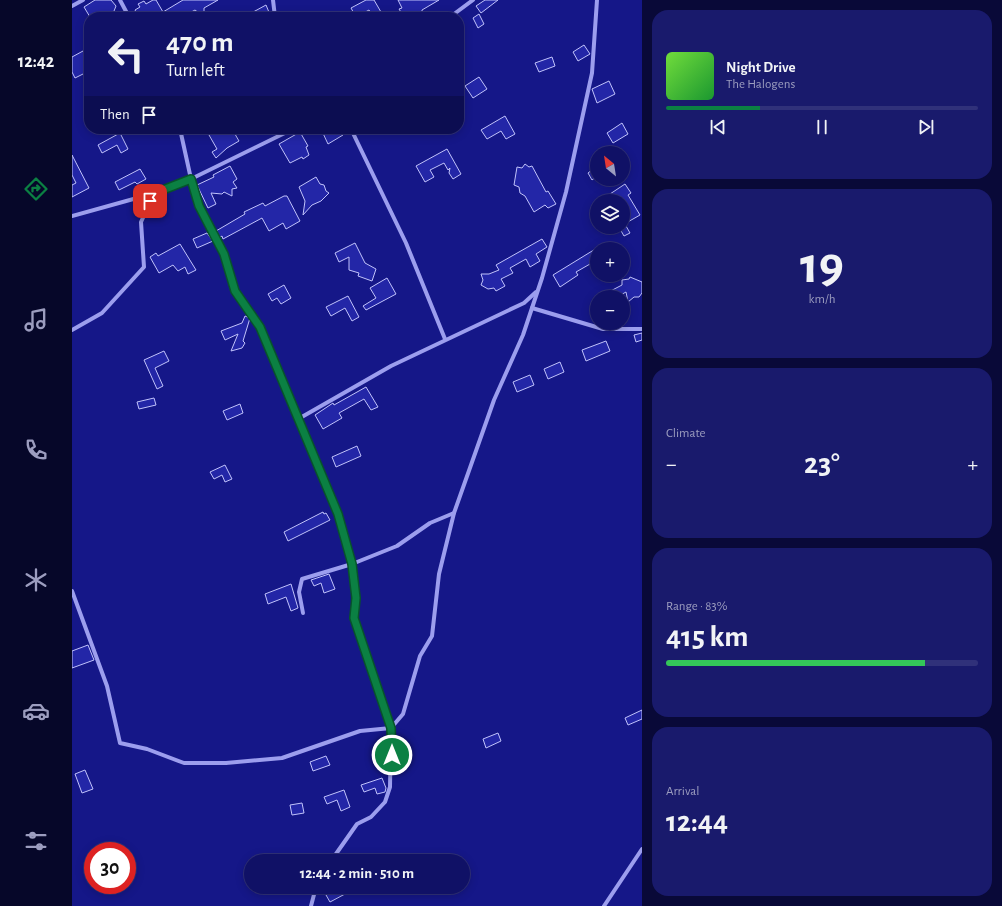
<!DOCTYPE html>
<html lang="en">
<head>
<meta charset="utf-8">
<style>
	:root { --surface:#101166; --page:#191a6c; --text:#f1f3f6; --muted:#9c9dbf; --line:#30317a; --accent:#0b8043 }
	body { margin:0; font-family:"Alegreya Sans",sans-serif; background:var(--page); color:var(--text); height:100vh; display:flex; flex-direction:column; font-size:15px; white-space:nowrap }
	* { box-sizing:border-box; margin:0 }
	p { font-size:13px; color:var(--muted) }
	.icon { flex:none; width:22px; height:22px; fill:none; stroke:currentColor; stroke-width:2; stroke-linecap:round; stroke-linejoin:round }
	.map { position:relative; flex:1; overflow:hidden }
	.sheet { display:flex; flex-direction:column; gap:10px; padding:10px; background:#090938; width:360px }
	.sheet>* { flex:none }
	.banner { position:absolute; left:12px; top:12px; width:380px; height:122px; border-radius:16px; box-shadow:0 2px 10px #0003,0 0 0 1px var(--line); background:#101166; color:var(--text); overflow:hidden }
	.needle { width:26px; rotate:330deg }
	.buttons { position:absolute; left:518px; top:146px; display:grid; gap:8px }
	.buttons a { display:grid; place-items:center; width:40px; height:40px; border-radius:50%; background:var(--surface); box-shadow:0 2px 10px #0003,0 0 0 1px var(--line); font-size:20px }
	.speed { position:absolute; left:12px; top:842px; display:flex; gap:8px; font-size:20px; font-weight:700; text-align:center }
	.speed>* { display:grid; place-content:center; width:52px; height:52px; border-radius:50%; background:var(--surface); box-shadow:0 2px 10px #0003,0 0 0 1px var(--line); line-height:1 }
	.speed .limit { border:6px solid #d22; background:#fff; color:#111 }
	.pin { position:absolute; display:grid; place-items:center; width:34px; height:34px; color:#fff; margin:-17px; border-radius:8px; box-shadow:0 2px 6px #0006 }
	.me { position:absolute; width:44px; margin:-22px; rotate:0deg; stroke-linejoin:round; filter:drop-shadow(0 0 3px #0008) }
	.turn { display:flex; align-items:center; gap:14px; height:84px; padding:0 16px; font-size:18px }
	.turn .icon { width:52px; height:52px; stroke-width:2.5 }
	.turn b { display:block; font-size:28px; line-height:34px }
	.then { display:flex; align-items:center; height:38px; padding:0 16px; background:#0003; gap:8px; font-size:15px }
	.big { font-size:30px; font-weight:700; line-height:1.1 }
	.sheet .widget { flex:1; display:flex; flex-direction:column; justify-content:center; gap:6px; min-width:0; padding:0 14px; border-radius:16px; background:var(--page) }
	.sheet .dial { align-items:center; gap:0 }
	.dial b { font-size:52px; line-height:1 }
	.song { display:flex; align-items:center; gap:12px }
	.cover { width:48px; height:48px; border-radius:6px; background:linear-gradient(135deg,hsl(100 70% 55%),hsl(130 70% 35%)) }
	.played { height:4px; border-radius:2px; background:linear-gradient(90deg,var(--accent) 30%,var(--line) 30%) }
	.keys { display:flex; justify-content:space-around; direction:ltr }
	.heat { display:flex; justify-content:space-between; align-items:center; font-size:22px; direction:ltr }
	.charge { height:6px; border-radius:3px; background:linear-gradient(90deg,#34c759 83%,var(--line) 0) }
	.trip { position:absolute; left:172px; top:854px; width:226px; height:40px; border-radius:20px; background:var(--surface); box-shadow:0 2px 10px #0003,0 0 0 1px var(--line); font-weight:700; line-height:40px; text-align:center }
	main { display:flex; flex:1; min-height:0 }
	.tab-bar { display:flex; flex-direction:column; width:72px; justify-content:space-around; align-items:center; background:#060729; color:var(--muted) }
	.tab-bar .icon { width:28px; height:28px }
	.tab-bar .current { color:var(--accent) }
	.tab-bar b { font-size:18px; color:var(--text) }
	.map>svg:first-child { display:block }
	.building { fill:#2326a7; stroke:#c1c3fb }
	.lines { fill:none; stroke-linecap:round; stroke-linejoin:round }
	.street { stroke:#9c9eee; stroke-width:4 }
	.route-casing { stroke:#07532c; stroke-width:10 }
	.route { stroke:#0b8043; stroke-width:7 }
</style>
</head>
<body>
<main>
<nav class="tab-bar">
<b>12:42</b>
<svg class="icon current" aria-label="directions" viewBox="0 0 24 24"><path d="M12 3l9 9-9 9-9-9zM9 14v-3h6M13 9l2 2-2 2"/></svg>
<svg class="icon" aria-label="music" viewBox="0 0 24 24"><path d="M9 18V5l10-2v13"/><circle cx="6" cy="18" r="3"/><circle cx="16" cy="16" r="3"/></svg>
<svg class="icon" aria-label="phone" viewBox="0 0 24 24"><path d="M5 4h4l2 5-3 2q2 4 5 5l2-3 5 2v4C11 20 4 13 5 4z"/></svg>
<svg class="icon" aria-label="climate" viewBox="0 0 24 24"><path d="M12 3v18M4 7l16 10M4 17L20 7"/></svg>
<svg class="icon" aria-label="car" viewBox="0 0 24 24"><path d="M5 17H2v-5l4-1 3-4h7l3 4 3 1v5h-3M9 17h6M6 11h13"/><circle cx="7" cy="17" r="2"/><circle cx="17" cy="17" r="2"/></svg>
<svg class="icon" aria-label="filters" viewBox="0 0 24 24"><path d="M4 7h16M4 17h16"/><circle cx="9" cy="7" r="2"/><circle cx="15" cy="17" r="2"/></svg>
</nav>
<div class="map">
<svg width="570" height="906" viewBox="0 0 570 906">
	<rect width="100%" height="100%" fill="#151788"/>
	<g class="building">
		<polygon points="23,0 39,0 44,6 42,11 45,17 18,17 12,7"/>
		<polygon points="81,0 84,0 91,12 111,0 146,0 132,8 132,17 123,10 110,17 60,17 60,15 64,12 63,10 68,7 66,4 72,1 74,4"/>
		<polygon points="294,0 302,0 309,12 301,16 297,10 284,17 279,8"/>
		<polygon points="326,0 367,0 350,10 350,17 332,17 327,9 330,8"/>
		<polygon points="413,0 426,0 409,13 404,6"/>
		<polygon points="194,5 199,17 172,17"/>
		<polygon points="407,14 412,24 406,28 401,18"/>
		<polygon points="512,45 518,54 506,61 501,52"/>
		<polygon points="11,51 17,62 17,71 3,78 0,72 0,57"/>
		<polygon points="480,57 483,66 467,72 463,63"/>
		<polygon points="407,77 415,89 401,98 393,86"/>
		<polygon points="537,81 543,94 525,103 520,89"/>
		<polygon points="433,116 443,134 434,139 429,131 415,139 409,130"/>
		<polygon points="550,123 556,134 541,143 535,133"/>
		<polygon points="139,129 160,129 167,141 155,148 144,158 140,152 145,149 137,135 141,133"/>
		<polygon points="249,129 271,129 271,135 256,144"/>
		<polygon points="228,132 236,146 234,147 237,155 231,159 230,157 218,163 207,144"/>
		<polygon points="48,133 56,149 49,153 45,145 30,153 26,145"/>
		<polygon points="375,149 389,174 381,179 377,173 378,168 376,170 372,163 358,170 362,177 353,182 344,166"/>
		<polygon points="0,155 17,188 0,197 0,185 4,183 0,175"/>
		<polygon points="453,164 457,167 460,166 474,192 476,191 484,204 476,208 473,205 462,212 453,196 448,193 447,187 442,185 445,167 450,168"/>
		<polygon points="158,166 165,179 161,182 165,188 160,189 160,196 152,192 150,194 139,193 144,204 136,208 125,185 142,177 141,175"/>
		<polygon points="525,166 525,176 520,180 516,173"/>
		<polygon points="68,169 74,179 65,184 63,182 47,190 43,182"/>
		<polygon points="244,177 248,184 252,185 254,191 257,193 249,201 240,205 231,215 233,201 227,187"/>
		<polygon points="553,184 559,193 556,195 568,215 554,223 551,219 551,201 538,201 535,196"/>
		<polygon points="212,196 215,196 228,221 214,229 211,223 197,231 190,218 151,239 150,236 147,238 144,231 173,214 172,212 191,203 193,206"/>
		<polygon points="554,226 558,233 552,236 548,229"/>
		<polygon points="135,233 141,241 125,248 121,239"/>
		<polygon points="470,239 475,247 464,254 468,261 458,267 454,259 438,268 441,273 429,279 433,286 424,291 422,288 416,289 409,285 411,280 409,274 417,274 427,270 424,265"/>
		<polygon points="283,243 293,263 304,269 300,281 286,276 287,273 277,270 277,257 267,262 263,253"/>
		<polygon points="108,244 124,270 116,274 113,267 106,271 101,265 87,273 78,257 84,253 86,256"/>
		<polygon points="525,248 525,260 504,272 506,275 488,287 481,275"/>
		<polygon points="558,277 570,282 570,293 567,297 562,297 556,302 554,292 545,297 527,297 550,285 550,280 557,279"/>
		<polygon points="315,278 324,294 294,310 291,306 304,298 298,288"/>
		<polygon points="212,285 219,298 209,304 205,298 200,301 196,294"/>
		<polygon points="276,296 287,317 280,321 273,308 259,316 254,307"/>
		<polygon points="173,316 178,318 171,341 173,343 170,348 159,351 166,334 153,340 149,331 170,323"/>
		<polygon points="570,333 570,340 564,342 562,335"/>
		<polygon points="534,341 538,351 514,361 510,350"/>
		<polygon points="92,351 97,361 83,368 91,386 85,389 72,360"/>
		<polygon points="488,362 492,372 476,379 472,369"/>
		<polygon points="458,375 462,385 445,392 441,382"/>
		<polygon points="294,387 306,407 299,410 292,399 267,413 270,418 251,429 243,415 261,403 262,405"/>
		<polygon points="82,398 84,405 67,409 65,402"/>
		<polygon points="168,404 171,413 155,420 151,411"/>
		<polygon points="285,446 289,456 264,467 260,457"/>
		<polygon points="153,465 160,479 153,482 150,475 142,479 138,472"/>
		<polygon points="251,512 252,514 254,513 258,520 216,541 212,532"/>
		<polygon points="257,574 263,589 252,593 249,583 242,586 239,580"/>
		<polygon points="219,584 226,608 219,611 214,597 196,604 193,594"/>
		<polygon points="16,645 22,660 0,668 0,651"/>
		<polygon points="570,710 570,719 556,725 553,718"/>
		<polygon points="426,733 429,741 414,748 411,739"/>
		<polygon points="254,756 258,765 241,771 238,762"/>
		<polygon points="13,770 21,789 10,793 3,774"/>
		<polygon points="310,778 314,788 313,792 305,794 303,788 292,792 289,785"/>
		<polygon points="272,790 278,807 269,811 265,800 255,804 252,797"/>
		<polygon points="230,803 232,813 220,815 218,805"/>
		<polygon points="270,887 273,894 258,902 254,895"/>
	</g>
	<g class="lines">
		<g class="street">
			<polyline points="48,0 57,17"/>
			<polyline points="201,0 203,17"/>
			<polyline points="0,6 11,0"/>
			<polyline points="378,17 401,0"/>
			<polyline points="279,129 334,243 373,339"/>
			<polyline points="0,216 83,193 119,179 221,129"/>
			<polyline points="460,308 531,329 570,329"/>
			<polyline points="0,330 30,313 72,267 69,222 82,194"/>
			<polyline points="228,418 319,366 452,303 464,292"/>
			<polyline points="0,591 35,686 48,743 75,749 112,763 154,763 210,758 288,731 319,728 282,617 284,598 280,564 266,514 189,327 163,291 152,254 127,206 119,179 108,129"/>
			<polyline points="231,613 227,592 230,579 280,564 325,546 358,523 382,513"/>
			<polyline points="259,861 285,824 299,817 313,802 318,787 319,728 331,714 348,656 360,636 367,574 382,513 422,400 451,335 470,278 494,192 520,73 525,0"/>
			<polyline points="239,906 244,887"/>
			<polyline points="532,906 570,849"/>
		</g>
	</g>
	<g class="lines">
		<defs>
			<polyline id="route" points="78,201 83,193 119,179 127,206 152,254 163,291 188,327 266,514 280,564 284,598 282,618 319,728 320,755"/>
		</defs>
		<use href="#route" class="route-casing"/>
		<use href="#route" class="route"/>
	</g>
</svg>
<div class="buttons">
<a><svg class="needle" viewBox="-14 -14 28 28"><path d="M0-13l5 13h-10z" fill="#e53935"/><path d="M0 13l5-13h-10z" fill="#9c9dbf"/></svg></a>
<a><svg class="icon" aria-label="layers" viewBox="0 0 24 24"><path d="M12 4l9 5-9 5-9-5zM3 14l9 5 9-5"/></svg></a>
<a>+</a>
<a>−</a>
</div>
<div class="speed"><div class="limit">30</div></div>
<div class="pin" style="left:78px;top:201px;background:#d93025"><svg class="icon" aria-label="arrive" viewBox="0 0 24 24"><path d="M6 21V4h12l-3 4 3 4H6"/></svg></div>
<svg class="me" style="left:320px;top:755px" viewBox="-20 -20 40 40"><circle r="17" fill="#0b8043" stroke="#fff" stroke-width="3"/><path d="M0-11L8 9 0 5-8 9z" fill="#fff"/></svg>
<div class="trip">12:44 · 2 min · 510 m</div>
<div class="banner">
<div class="turn"><svg class="icon" aria-label="left" viewBox="0 0 24 24"><path d="M17 20v-9H6M10 6l-5 5 5 5"/></svg><div><b>470 m</b>Turn left</div></div>
<div class="then">Then<svg class="icon" aria-label="arrive" viewBox="0 0 24 24"><path d="M6 21V4h12l-3 4 3 4H6"/></svg></div>
</div>
</div>
<section class="sheet">
<div class="widget">
<div class="song"><i class="cover"></i><div><b>Night Drive</b><p>The Halogens</p></div></div>
<div class="played"></div>
<div class="keys"><svg class="icon" aria-label="previous" viewBox="0 0 24 24"><path d="M18 5L8 12l10 7zM5 5v14"/></svg><svg class="icon" aria-label="pause" viewBox="0 0 24 24"><path d="M8 5v14M16 5v14"/></svg><svg class="icon" aria-label="next" viewBox="0 0 24 24"><path d="M6 5l10 7-10 7zM19 5v14"/></svg></div>
</div>
<div class="widget dial"><b>19</b><p>km/h</p></div>
<div class="widget"><p>Climate</p>
<div class="heat"><a>−</a><b class="big">23°</b><a>+</a></div>
</div>
<div class="widget"><p>Range · 83%</p><b class="big">415 km</b><div class="charge"></div></div>
<div class="widget"><p>Arrival</p><b class="big">12:44</b></div>
</section>
</main>
</body>
</html>
